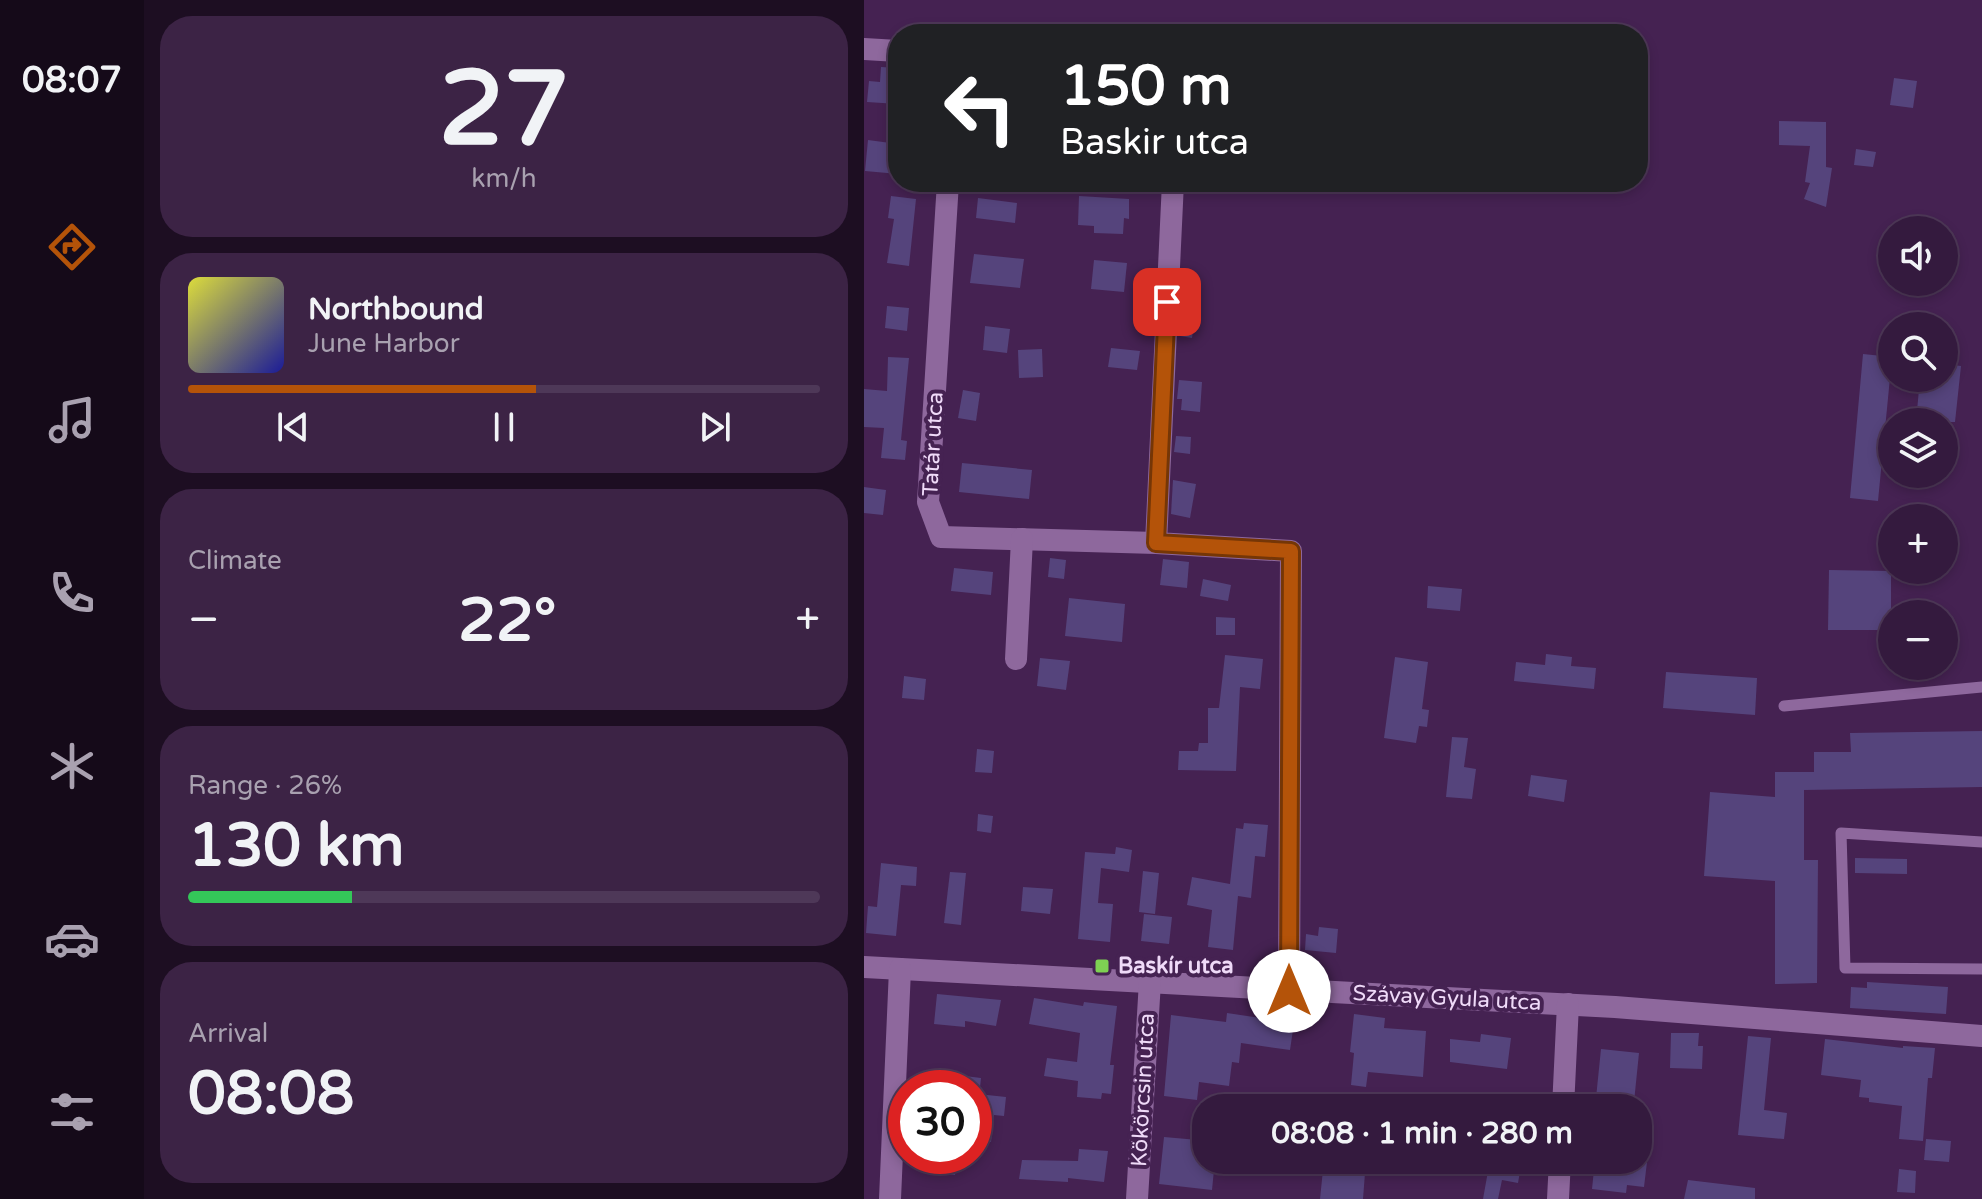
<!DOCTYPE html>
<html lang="en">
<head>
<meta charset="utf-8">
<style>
	:root { --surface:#341a3e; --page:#3c2345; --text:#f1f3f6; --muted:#a9a1b0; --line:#4e3858; --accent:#b45309 }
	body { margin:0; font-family:"Varela Round",sans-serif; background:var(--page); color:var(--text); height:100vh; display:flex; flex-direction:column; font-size:30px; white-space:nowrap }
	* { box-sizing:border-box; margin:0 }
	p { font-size:26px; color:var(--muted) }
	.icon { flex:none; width:44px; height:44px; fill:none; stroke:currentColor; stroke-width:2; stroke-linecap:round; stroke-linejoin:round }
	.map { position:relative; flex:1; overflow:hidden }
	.panel { display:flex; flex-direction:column; gap:16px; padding:16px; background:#1d0e22; width:720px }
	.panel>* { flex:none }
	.guide { position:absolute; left:24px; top:24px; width:760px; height:168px; border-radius:32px; box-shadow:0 4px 12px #0003,0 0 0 2px var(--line); background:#202124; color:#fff; overflow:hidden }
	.buttons { position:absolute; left:1014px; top:216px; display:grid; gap:16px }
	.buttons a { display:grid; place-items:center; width:80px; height:80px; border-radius:50%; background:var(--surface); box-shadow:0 4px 12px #0003,0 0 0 2px var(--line); font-size:40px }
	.speed { position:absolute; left:24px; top:1070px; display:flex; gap:16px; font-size:40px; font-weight:700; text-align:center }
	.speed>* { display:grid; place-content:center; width:104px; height:104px; border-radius:50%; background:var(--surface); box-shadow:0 4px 12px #0003,0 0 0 2px var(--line); line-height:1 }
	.speed .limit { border:12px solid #d22; background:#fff; color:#111 }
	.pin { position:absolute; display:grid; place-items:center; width:68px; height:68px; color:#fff; margin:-34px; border-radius:16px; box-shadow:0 4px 12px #0006 }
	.me { position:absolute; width:88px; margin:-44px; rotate:0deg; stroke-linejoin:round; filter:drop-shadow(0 0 6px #0008) }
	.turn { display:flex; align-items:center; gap:28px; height:168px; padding:0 40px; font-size:36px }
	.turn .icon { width:104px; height:104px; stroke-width:2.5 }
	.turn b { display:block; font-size:56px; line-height:68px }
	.big { font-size:60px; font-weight:700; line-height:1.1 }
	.panel .card { flex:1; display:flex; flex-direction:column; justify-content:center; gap:12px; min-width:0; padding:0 28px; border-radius:32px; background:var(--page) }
	.panel .dial { align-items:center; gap:0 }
	.dial b { font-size:104px; line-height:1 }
	.song { display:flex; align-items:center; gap:24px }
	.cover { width:96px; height:96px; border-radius:12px; background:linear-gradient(135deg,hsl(60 70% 55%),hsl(240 70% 35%)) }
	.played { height:8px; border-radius:4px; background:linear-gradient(90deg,var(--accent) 55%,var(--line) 55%) }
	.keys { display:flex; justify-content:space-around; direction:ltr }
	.heat { display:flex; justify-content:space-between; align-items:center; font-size:44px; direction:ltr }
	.charge { height:12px; border-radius:6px; background:linear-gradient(90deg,#34c759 26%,var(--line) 0) }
	.trip { position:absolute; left:328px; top:1094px; width:460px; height:80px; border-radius:32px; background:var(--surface); box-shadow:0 4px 12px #0003,0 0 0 2px var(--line); font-weight:700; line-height:80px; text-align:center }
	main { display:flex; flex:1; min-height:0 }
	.dock { display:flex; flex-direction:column; width:144px; justify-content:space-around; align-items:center; background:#150a19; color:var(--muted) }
	.dock .icon { width:56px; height:56px }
	.dock .active { color:var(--accent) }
	.dock b { font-size:36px; color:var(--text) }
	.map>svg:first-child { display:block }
	.building { fill:#55447c }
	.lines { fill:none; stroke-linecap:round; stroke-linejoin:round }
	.service { stroke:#8e689d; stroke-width:11 }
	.minor { stroke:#8e689d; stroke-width:22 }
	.route-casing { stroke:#753606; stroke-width:20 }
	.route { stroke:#b45309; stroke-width:14 }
	.poi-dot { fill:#7ed153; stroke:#452252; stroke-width:3 }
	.labels { text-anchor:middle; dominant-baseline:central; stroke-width:8; stroke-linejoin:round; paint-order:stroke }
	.street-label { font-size:22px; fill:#efdaf8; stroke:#452252 }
	.poi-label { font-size:22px; font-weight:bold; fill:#efdaf8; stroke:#452252; text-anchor:start }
</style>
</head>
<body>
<main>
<nav class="dock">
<b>08:07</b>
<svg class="icon active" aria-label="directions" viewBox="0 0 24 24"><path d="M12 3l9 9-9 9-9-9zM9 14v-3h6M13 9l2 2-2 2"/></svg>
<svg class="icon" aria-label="music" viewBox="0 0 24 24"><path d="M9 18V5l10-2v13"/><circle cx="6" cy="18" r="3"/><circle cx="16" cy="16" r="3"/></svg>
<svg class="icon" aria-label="phone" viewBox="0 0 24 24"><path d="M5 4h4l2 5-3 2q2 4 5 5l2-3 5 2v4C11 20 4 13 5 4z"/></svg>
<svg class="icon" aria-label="climate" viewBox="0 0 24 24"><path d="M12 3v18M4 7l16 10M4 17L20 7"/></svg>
<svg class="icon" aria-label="car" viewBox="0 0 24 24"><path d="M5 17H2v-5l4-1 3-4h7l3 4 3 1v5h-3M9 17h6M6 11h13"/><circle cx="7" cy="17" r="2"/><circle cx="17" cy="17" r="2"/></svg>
<svg class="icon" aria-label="filters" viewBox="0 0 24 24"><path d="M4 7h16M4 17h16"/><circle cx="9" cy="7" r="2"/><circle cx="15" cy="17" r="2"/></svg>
</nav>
<section class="panel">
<div class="card dial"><b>27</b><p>km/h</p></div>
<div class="card">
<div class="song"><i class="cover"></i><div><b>Northbound</b><p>June Harbor</p></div></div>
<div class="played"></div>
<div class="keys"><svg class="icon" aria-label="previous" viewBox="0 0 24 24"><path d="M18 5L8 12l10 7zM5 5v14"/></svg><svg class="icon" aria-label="pause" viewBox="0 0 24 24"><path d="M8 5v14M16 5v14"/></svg><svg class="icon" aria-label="next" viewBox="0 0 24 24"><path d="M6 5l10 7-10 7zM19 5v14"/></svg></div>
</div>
<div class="card"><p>Climate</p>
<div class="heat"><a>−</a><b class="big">22°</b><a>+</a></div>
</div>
<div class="card"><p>Range · 26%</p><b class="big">130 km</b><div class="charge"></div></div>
<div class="card"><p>Arrival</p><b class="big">08:08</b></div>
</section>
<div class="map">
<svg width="1118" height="1199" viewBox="0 0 1118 1199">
	<rect width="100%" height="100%" fill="#452252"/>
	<g class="building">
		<polygon points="17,67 34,68 34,104 3,102 5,81 16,82"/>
		<polygon points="1030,78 1053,81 1049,108 1026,105"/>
		<polygon points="915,121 962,122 962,167 968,168 962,207 940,199 946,183 941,182 946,146 915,145"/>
		<polygon points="4,140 34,144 34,174 1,171"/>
		<polygon points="992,149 1012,152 1009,167 990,165"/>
		<polygon points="27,196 52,199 45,266 23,263 30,219 24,218"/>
		<polygon points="215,196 265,199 265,219 260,218 259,234 230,233 230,226 214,225"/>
		<polygon points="114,198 153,203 151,223 112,218"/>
		<polygon points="110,254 160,259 156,288 106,283"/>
		<polygon points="230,260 263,263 260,292 227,289"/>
		<polygon points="23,306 45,308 43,331 21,328"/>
		<polygon points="317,315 331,318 328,338 316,336"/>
		<polygon points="121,326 146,329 143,353 119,350"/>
		<polygon points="247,348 276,351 273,370 244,367"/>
		<polygon points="178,349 179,377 155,378 154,350"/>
		<polygon points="999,354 1028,357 1014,501 986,498"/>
		<polygon points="24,357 45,358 37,440 43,441 41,460 17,458 20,428 0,427 0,389 23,391"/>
		<polygon points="1080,364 1097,366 1091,422 1052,422 1056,378 1080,378"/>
		<polygon points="315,380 338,382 336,412 317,410 318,399 313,399"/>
		<polygon points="99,390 116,393 112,421 94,418"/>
		<polygon points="312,436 327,437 326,454 310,452"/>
		<polygon points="98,463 168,470 165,499 95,492"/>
		<polygon points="309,480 332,484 326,518 307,514"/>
		<polygon points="0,487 22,490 19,515 0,513"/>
		<polygon points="186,558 202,560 200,579 184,577"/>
		<polygon points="299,559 325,562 323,588 296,585"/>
		<polygon points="90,568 129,572 127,595 87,591"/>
		<polygon points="965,570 1027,571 1027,630 964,630"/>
		<polygon points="339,579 367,585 364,601 336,596"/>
		<polygon points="564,586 598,589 596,611 563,608"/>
		<polygon points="205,598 261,604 258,642 201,636"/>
		<polygon points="352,617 371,618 371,635 352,635"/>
		<polygon points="682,654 708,657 707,666 732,668 730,689 650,681 652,662 681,665"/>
		<polygon points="361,655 399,659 396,689 376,687 372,771 314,770 315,751 334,751 335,743 344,743 344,708 355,708"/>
		<polygon points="531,657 564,662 558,709 565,710 563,727 555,726 552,743 520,738"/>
		<polygon points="176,658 206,661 202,690 173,686"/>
		<polygon points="802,672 893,678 891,715 799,708"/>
		<polygon points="40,676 62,679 60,700 38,698"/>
		<polygon points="1118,731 1118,787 940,790 940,860 954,860 953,983 911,984 911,881 840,876 846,792 911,797 911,772 950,772 950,752 987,752 986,733"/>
		<polygon points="588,737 604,738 600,767 612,769 608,799 582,797"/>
		<polygon points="113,749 130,751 128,773 111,772"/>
		<polygon points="667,775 703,780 700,802 664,796"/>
		<polygon points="114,814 129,816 127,833 113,831"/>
		<polygon points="380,823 404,825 401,857 391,856 387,898 374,896 369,950 344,947 348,910 323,905 328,877 366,884 372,828 379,829"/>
		<polygon points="252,847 268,850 265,872 237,868 234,903 249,904 246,942 214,939 221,852 251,854"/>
		<polygon points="991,858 1043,859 1043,874 991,873"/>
		<polygon points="17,863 53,867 52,886 37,885 32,936 2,933 4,906 13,907"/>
		<polygon points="279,871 295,873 291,914 275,912"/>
		<polygon points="86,872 102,873 97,925 80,923"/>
		<polygon points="159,887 189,889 186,914 157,911"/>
		<polygon points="280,914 308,917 305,944 277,941"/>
		<polygon points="455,927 474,929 472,953 441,950 442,934 454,936"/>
		<polygon points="1003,982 1084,987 1082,1014 986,1008 987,987 1003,988"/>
		<polygon points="73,994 137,1000 132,1026 101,1021 101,1027 70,1024"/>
		<polygon points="170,998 219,1006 220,1002 253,1006 246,1065 250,1065 247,1094 238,1093 237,1099 213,1097 214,1081 180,1076 183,1058 213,1062 216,1033 165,1024"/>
		<polygon points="363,1013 430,1023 426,1050 377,1043 375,1063 368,1062 365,1086 335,1082 333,1100 300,1096 307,1015 362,1022"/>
		<polygon points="490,1014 521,1018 520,1028 562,1031 559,1077 504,1072 502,1087 487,1085 490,1053 486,1052"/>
		<polygon points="807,1033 835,1033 834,1046 839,1046 838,1069 806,1068"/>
		<polygon points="617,1034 647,1038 643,1069 586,1062 586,1039 616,1042"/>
		<polygon points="884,1036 907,1038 900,1110 923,1113 920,1139 874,1135"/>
		<polygon points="961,1039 1039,1048 1039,1046 1071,1048 1068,1078 1064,1078 1059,1141 1035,1139 1038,1106 1005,1102 1005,1098 995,1097 997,1080 957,1075"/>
		<polygon points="737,1049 775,1053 770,1102 732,1098"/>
		<polygon points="69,1072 117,1078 116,1088 67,1088"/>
		<polygon points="114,1094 142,1097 140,1116 130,1115 127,1142 110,1140"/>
		<polygon points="300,1137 334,1140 331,1160 351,1160 348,1190 295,1184"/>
		<polygon points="1062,1139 1087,1141 1085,1162 1060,1160"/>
		<polygon points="215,1149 244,1151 240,1182 204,1178 204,1182 155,1179 158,1160 214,1161"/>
		<polygon points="62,1156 93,1156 91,1175 61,1172"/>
		<polygon points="460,1160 502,1160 499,1199 456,1199"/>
		<polygon points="626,1160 658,1160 654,1183 638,1180 634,1199 619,1199"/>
		<polygon points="731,1160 783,1162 780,1187 763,1185 762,1193 728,1189"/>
		<polygon points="1035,1169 1052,1171 1051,1193 1033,1192"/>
		<polygon points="824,1180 891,1188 891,1199 820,1199"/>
	</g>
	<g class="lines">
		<g class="service">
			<polyline points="920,706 1118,687"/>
			<polyline points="1118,842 977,833 981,968 1118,969"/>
		</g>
		<g class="minor">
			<polyline points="94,34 94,33"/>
			<polyline points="0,49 34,51"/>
			<polyline points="84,182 64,502 77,537 292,543"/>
			<polyline points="309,182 292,543 427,551 425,991"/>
			<polyline points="152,659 158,539"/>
			<polyline points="0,967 751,1007 1118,1036"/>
			<polyline points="699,1108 704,1004"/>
			<polyline points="26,1199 36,969"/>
			<polyline points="273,1199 286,981"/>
			<polyline points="694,1199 696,1160"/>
		</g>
	</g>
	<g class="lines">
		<defs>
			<polyline id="route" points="303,302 292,543 427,551 425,991"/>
		</defs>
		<use href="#route" class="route-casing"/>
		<use href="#route" class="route"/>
	</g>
	<rect class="poi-dot" x="230" y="958" width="16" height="16" rx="4"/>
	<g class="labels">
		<g class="street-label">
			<text transform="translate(69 444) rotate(-87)">Tatár utca</text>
			<text transform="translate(583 998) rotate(3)">Szávay Gyula utca</text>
			<text transform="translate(279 1090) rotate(-87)">Kökörcsin utca</text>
		</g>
		<g class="poi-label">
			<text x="254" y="966">Baskír utca</text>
		</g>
	</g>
</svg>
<div class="buttons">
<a><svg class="icon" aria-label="sound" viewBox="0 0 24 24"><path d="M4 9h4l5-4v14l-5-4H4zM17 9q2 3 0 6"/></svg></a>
<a><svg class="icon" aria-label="search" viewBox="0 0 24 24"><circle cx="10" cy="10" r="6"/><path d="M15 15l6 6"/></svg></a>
<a><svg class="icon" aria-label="layers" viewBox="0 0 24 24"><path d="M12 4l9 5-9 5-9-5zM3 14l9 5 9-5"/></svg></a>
<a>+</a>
<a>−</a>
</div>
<div class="speed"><div class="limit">30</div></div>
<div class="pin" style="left:303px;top:302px;background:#d93025"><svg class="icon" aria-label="arrive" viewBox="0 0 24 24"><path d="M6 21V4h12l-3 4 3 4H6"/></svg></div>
<svg class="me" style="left:425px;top:991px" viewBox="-20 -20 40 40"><circle r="19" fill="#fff"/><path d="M0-13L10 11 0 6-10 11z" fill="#b45309"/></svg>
<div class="trip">08:08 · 1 min · 280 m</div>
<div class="guide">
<div class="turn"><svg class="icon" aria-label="left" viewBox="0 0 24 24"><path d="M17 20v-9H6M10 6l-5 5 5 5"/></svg><div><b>150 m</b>Baskir utca</div></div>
</div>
</div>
</main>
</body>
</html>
